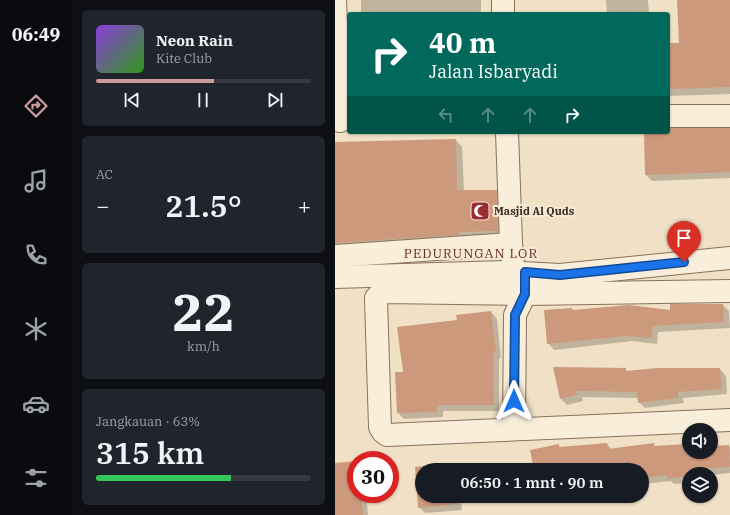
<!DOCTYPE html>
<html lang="id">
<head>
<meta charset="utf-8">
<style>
	:root { --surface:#171b24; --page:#20242c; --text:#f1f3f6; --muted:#9ea1a6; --line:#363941; --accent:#ca999e }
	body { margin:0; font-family:"IBM Plex Serif",serif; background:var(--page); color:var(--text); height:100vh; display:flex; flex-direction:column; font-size:15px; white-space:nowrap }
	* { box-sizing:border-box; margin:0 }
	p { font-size:13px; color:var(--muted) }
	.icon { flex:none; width:22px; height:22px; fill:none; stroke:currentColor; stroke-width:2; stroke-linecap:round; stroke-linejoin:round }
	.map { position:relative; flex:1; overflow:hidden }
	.side { display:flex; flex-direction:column; gap:10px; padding:10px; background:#0d0f14; width:263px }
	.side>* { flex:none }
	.banner { position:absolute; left:12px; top:12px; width:323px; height:122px; border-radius:4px; box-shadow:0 1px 3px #0004; background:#00695c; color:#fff; overflow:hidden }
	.fabs { position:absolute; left:347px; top:423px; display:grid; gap:8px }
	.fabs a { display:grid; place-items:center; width:36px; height:36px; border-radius:50%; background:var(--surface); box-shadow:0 1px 3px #0004; font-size:20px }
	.speed { position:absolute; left:12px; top:451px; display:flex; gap:8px; font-size:20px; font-weight:700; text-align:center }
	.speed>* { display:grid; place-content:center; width:52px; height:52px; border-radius:50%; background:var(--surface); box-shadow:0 1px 3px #0004; line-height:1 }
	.speed .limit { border:6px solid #d22; background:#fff; color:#111 }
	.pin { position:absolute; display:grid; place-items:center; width:34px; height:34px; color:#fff; margin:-41px -17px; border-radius:50% 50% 50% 0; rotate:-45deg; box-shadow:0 0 4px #0007 }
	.pin .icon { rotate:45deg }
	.me { position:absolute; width:44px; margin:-22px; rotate:0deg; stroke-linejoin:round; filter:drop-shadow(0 0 3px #0008) }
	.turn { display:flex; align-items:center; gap:14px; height:84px; padding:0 16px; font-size:18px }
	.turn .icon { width:52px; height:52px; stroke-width:2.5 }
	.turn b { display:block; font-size:28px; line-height:34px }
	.lanes { display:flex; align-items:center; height:38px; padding:0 16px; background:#0003; justify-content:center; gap:20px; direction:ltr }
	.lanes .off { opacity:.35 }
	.big { font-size:30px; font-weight:600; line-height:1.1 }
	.side .widget { flex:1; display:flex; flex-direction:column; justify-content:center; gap:6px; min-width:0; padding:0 14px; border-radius:6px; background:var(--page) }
	.side .dial { align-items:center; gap:0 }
	.dial b { font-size:52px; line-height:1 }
	.song { display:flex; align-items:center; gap:12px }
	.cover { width:48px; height:48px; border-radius:6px; background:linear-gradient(135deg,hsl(270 70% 55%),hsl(110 70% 35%)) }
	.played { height:4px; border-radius:2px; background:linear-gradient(90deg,var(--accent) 55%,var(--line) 55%) }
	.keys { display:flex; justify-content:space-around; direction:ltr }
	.heat { display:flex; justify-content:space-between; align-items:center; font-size:22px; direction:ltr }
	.charge { height:6px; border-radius:3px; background:linear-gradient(90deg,#34c759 63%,var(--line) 0) }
	.trip { position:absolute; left:80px; top:463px; width:234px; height:40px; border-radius:20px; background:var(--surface); box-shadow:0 1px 3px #0004; font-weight:600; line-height:40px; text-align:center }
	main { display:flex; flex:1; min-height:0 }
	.dock { display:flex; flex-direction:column; width:72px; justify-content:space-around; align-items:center; background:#090b0e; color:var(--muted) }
	.dock .icon { width:28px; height:28px }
	.dock .current { color:var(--accent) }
	.dock b { font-size:18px; color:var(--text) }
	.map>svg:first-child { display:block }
	.shadow { fill:#0003 }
	.building { fill:#cd997c }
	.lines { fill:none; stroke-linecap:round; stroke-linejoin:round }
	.minor-casing { stroke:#8a715b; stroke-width:24 }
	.minor { stroke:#f9eeda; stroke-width:22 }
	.route-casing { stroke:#114b97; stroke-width:10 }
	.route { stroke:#1a73e8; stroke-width:7 }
	.labels { text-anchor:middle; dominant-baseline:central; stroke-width:4; stroke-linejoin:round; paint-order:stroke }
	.poi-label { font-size:11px; font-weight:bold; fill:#3b2b1f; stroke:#f6ebd6; text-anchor:start }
	.quarter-label { font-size:13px; letter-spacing:1px; fill:#68291e; stroke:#f6ebd6 }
</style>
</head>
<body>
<main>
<nav class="dock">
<b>06:49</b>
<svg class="icon current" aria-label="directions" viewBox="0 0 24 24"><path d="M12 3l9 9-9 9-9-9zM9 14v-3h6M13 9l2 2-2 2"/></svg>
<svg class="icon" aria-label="music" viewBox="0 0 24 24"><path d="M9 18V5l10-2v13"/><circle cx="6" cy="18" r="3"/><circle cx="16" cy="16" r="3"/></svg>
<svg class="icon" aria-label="phone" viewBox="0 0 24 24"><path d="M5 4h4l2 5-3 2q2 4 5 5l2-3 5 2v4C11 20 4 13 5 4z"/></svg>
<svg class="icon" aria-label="climate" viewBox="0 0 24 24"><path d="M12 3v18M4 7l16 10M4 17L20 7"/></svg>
<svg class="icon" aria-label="car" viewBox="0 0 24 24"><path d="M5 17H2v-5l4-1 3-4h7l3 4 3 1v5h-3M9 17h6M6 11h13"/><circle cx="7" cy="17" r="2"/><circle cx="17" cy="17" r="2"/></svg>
<svg class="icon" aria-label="filters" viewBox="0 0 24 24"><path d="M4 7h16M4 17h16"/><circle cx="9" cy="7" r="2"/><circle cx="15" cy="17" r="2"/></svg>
</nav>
<section class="side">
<div class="widget">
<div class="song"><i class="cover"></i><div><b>Neon Rain</b><p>Kite Club</p></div></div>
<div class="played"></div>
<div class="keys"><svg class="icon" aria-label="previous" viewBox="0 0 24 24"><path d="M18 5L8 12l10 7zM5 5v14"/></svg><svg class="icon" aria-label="pause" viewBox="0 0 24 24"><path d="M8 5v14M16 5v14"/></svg><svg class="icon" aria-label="next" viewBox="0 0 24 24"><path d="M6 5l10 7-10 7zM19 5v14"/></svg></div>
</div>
<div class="widget"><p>AC</p>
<div class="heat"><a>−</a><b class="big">21.5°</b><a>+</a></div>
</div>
<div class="widget dial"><b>22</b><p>km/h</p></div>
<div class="widget"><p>Jangkauan · 63%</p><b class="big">315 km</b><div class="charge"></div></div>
</section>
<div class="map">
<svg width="395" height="515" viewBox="0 0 395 515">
	<rect width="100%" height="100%" fill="#efe0c6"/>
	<g class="shadow">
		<rect x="26" y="0" width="120" height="14"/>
		<polygon points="271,0 313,0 314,14 272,14"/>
		<polygon points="343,0 395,0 395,94 333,96 333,44 345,44"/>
		<polygon points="333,130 395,130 395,178 317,181 311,175 310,132 333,132"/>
		<polygon points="121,140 127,147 129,191 161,191 168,198 169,237 0,251 0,143"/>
		<polygon points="388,305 394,311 395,328 323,332 322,344 297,341 219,350 213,343 239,311 336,311"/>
		<polygon points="156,312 162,319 166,358 164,358 164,411 108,411 108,417 69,419 63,413 69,373"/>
		<polygon points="219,368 290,369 294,372 385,369 391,376 392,394 348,398 349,403 310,408 304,402 304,398 247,397 248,401 232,405 226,399"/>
		<polygon points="272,444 277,450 318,444 321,447 350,445 354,449 354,452 376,452 376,447 394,446 395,448 395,473 376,475 354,474 354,483 339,484 336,481 307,484 307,470 200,470 223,445 226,448"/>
		<polygon points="21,462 21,494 31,494 33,515 0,515 0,464"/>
		<polygon points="117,464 123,470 87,470 87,496 125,496 127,510 90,513 84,507 81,467"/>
	</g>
	<g class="building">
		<polygon points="342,0 395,0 395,87 333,89 333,43 344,43"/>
		<polygon points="333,128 395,128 395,172 310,175 309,132 333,132"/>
		<polygon points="121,139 122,190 162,190 163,231 124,232 124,235 0,243 0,142"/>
		<polygon points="335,304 388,304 389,322 318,326 316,338 291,336 212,344 209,310 237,308 238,310 294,305 335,310"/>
		<polygon points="156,311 161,352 158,353 159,405 102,405 102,412 62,413 60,372 68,372 62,327 122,320 121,315"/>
		<polygon points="218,367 291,368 291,371 322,368 385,368 387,389 343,392 343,398 303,403 302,392 241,391 242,395 225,399"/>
		<polygon points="272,443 273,449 319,443 319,446 350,444 351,448 354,448 354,452 376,452 376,446 394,445 395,467 353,470 354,476 332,479 332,475 307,478 307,470 199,470 195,450 224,444 224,447"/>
		<polygon points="21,461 21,494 26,494 28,515 0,515 0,463"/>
		<polygon points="117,463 118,470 87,470 87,496 120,496 121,504 83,508 80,467"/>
	</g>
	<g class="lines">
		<defs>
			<g id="minor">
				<polyline points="0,0 5,121"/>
				<polyline points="168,0 168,14"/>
				<polyline points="333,116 395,116"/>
				<polyline points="172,132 176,244 178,259"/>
				<polyline points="0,256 176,244"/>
				<polyline points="0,277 170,272 225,275 395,258"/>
				<polyline points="395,291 190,294 50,292 44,295 41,298 45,427 48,432 52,435 395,420"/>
				<polyline points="179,429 180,315 190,294 191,281"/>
			</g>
		</defs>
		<use href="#minor" class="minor-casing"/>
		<use href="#minor" class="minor"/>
	</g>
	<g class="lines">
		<defs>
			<polyline id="route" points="179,401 180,315 190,294 190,272 225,275 349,262"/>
		</defs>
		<use href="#route" class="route-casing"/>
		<use href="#route" class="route"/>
	</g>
	<defs>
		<symbol id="mosque-square" viewBox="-11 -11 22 22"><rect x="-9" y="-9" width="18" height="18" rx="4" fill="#9a2b32" stroke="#f6ebd6"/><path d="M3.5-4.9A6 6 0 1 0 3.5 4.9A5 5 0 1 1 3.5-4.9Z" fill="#fff"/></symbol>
	</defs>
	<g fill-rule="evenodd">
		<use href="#mosque-square" x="134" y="200" width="22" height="22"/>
	</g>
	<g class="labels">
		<g class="poi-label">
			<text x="159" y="211">Masjid Al Quds</text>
		</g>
		<g class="quarter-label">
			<text x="136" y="253">PEDURUNGAN LOR</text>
		</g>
	</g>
</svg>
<div class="fabs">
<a><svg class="icon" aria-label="sound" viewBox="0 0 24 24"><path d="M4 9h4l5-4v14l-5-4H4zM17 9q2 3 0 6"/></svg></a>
<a><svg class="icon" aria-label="layers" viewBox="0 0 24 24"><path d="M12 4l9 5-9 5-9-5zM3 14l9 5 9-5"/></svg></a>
</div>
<div class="speed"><div class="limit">30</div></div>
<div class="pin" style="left:349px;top:262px;background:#d93025"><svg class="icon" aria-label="arrive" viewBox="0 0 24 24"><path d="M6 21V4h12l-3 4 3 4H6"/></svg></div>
<svg class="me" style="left:179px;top:401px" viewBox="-20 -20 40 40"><path d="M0-17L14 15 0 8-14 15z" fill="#1a73e8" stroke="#fff" stroke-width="4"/></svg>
<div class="trip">06:50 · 1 mnt · 90 m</div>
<div class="banner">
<div class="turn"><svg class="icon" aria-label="right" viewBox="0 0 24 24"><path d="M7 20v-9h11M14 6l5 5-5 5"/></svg><div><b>40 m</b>Jalan Isbaryadi</div></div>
<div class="lanes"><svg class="icon off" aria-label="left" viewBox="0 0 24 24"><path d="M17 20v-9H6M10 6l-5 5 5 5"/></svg><svg class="icon off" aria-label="ahead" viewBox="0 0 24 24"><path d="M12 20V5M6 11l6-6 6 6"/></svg><svg class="icon off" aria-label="ahead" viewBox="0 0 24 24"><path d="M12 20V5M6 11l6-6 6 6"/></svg><svg class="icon" aria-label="right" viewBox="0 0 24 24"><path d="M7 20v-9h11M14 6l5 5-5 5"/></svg></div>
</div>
</div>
</main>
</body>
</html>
